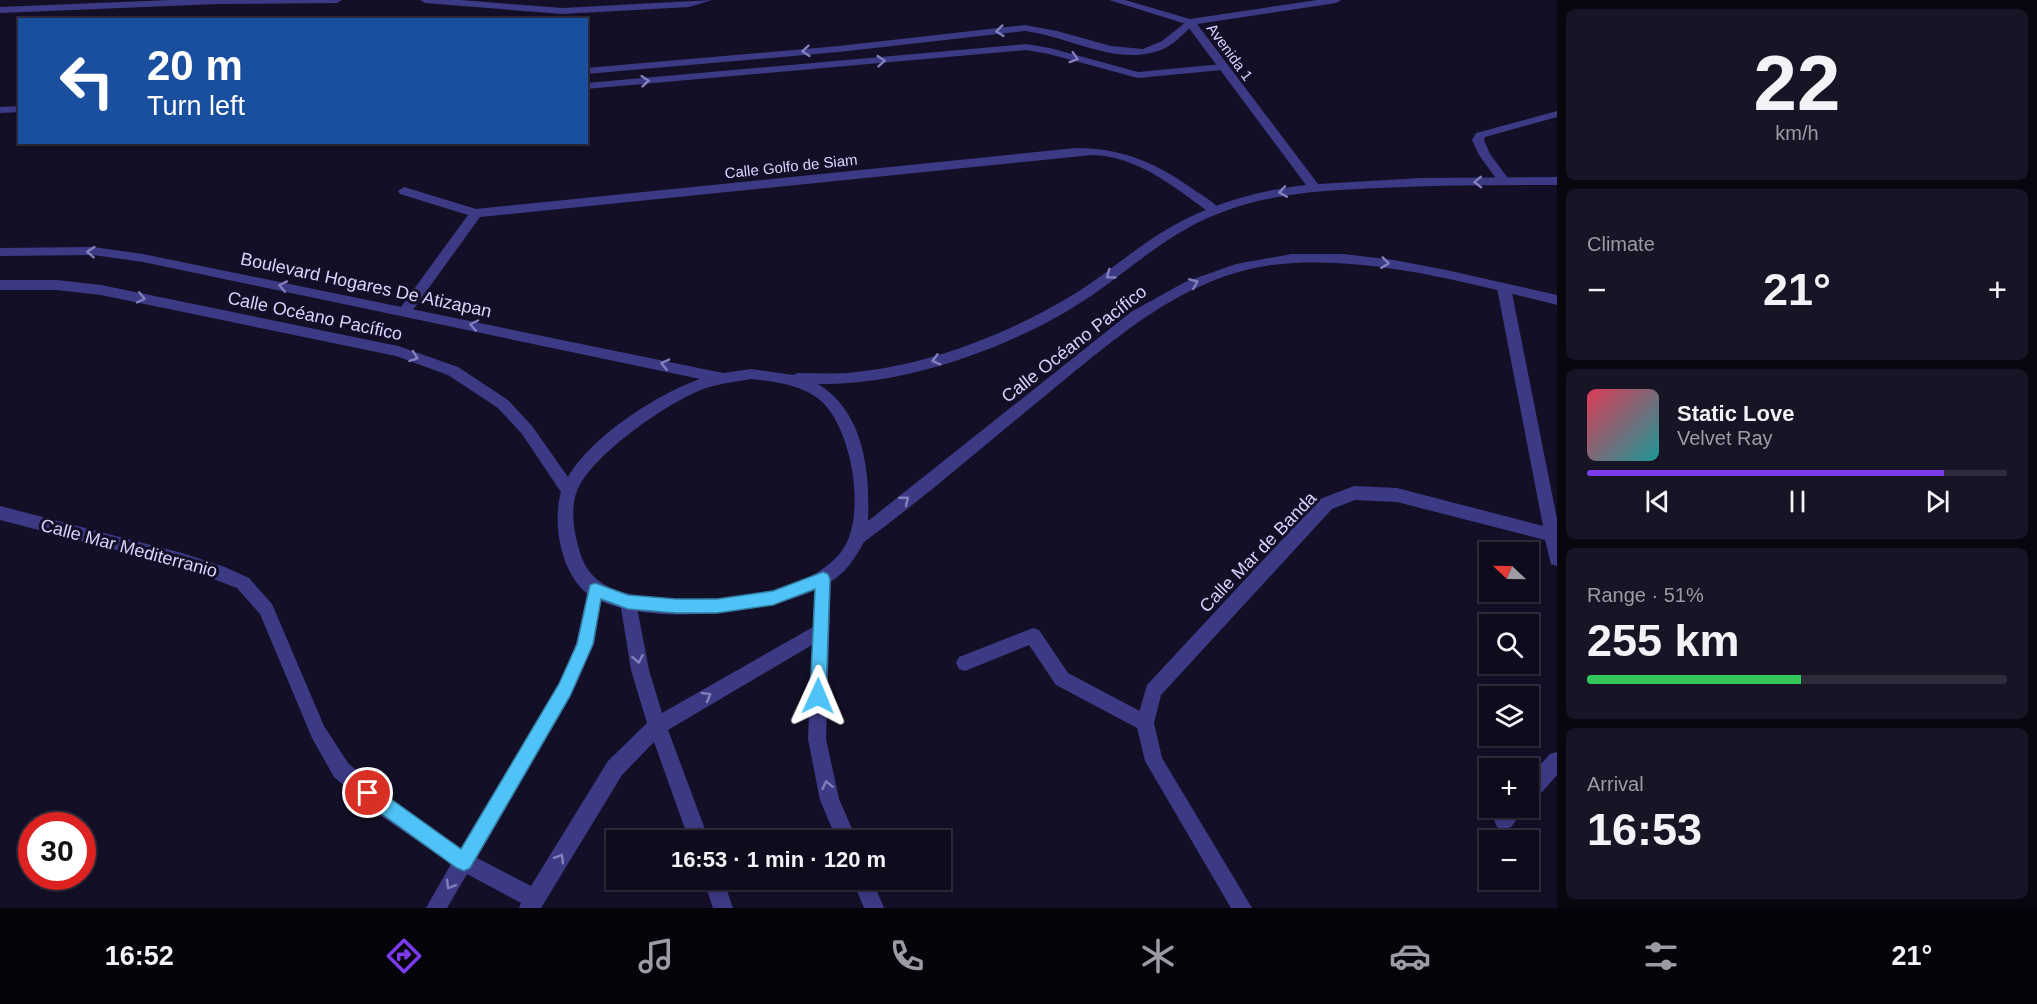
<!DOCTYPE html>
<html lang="en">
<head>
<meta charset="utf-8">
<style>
	:root { --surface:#0e0b1c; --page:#171425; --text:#f1f3f6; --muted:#9b9ba3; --line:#2e2b3b; --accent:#7c3aed }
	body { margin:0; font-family:Arial,sans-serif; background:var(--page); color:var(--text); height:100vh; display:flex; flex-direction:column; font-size:22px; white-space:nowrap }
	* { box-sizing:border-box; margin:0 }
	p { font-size:20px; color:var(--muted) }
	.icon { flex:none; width:33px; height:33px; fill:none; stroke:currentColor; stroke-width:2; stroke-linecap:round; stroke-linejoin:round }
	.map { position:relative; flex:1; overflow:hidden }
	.drawer { display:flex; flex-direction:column; gap:9px; padding:9px; background:#08060f; width:480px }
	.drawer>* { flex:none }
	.hud { position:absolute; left:18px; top:18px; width:570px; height:126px; border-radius:0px; box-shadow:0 3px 9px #0003,0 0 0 2px var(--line); background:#1a4fa0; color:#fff; overflow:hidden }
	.needle { width:39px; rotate:292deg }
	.tools { position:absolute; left:1479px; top:542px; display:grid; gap:12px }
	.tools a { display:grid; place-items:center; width:60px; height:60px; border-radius:0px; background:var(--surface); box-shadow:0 3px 9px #0003,0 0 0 2px var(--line); font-size:30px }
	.speed { position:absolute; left:18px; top:812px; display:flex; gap:12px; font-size:30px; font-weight:700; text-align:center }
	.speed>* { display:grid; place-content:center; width:78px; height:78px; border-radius:50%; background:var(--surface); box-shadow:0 3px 9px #0003,0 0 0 2px var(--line); line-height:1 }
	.speed .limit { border:9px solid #d22; background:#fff; color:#111 }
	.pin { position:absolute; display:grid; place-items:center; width:51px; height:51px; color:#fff; margin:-26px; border:3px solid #fff; border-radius:50%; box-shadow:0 2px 6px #0007 }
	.me { position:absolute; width:66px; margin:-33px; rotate:1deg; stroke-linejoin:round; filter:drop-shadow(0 0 4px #0008) }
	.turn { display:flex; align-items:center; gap:21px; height:126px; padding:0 30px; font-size:27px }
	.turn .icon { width:78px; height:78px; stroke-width:2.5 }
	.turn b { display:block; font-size:42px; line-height:51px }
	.big { font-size:45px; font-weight:800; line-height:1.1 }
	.drawer .tile { flex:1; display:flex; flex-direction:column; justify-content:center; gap:9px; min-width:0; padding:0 21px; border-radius:9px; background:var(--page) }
	.drawer .dial { align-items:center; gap:0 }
	.dial b { font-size:78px; line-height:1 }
	.song { display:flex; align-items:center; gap:18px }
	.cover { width:72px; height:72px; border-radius:9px; background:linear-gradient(135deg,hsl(350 70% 55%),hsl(180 70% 35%)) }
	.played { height:6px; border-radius:3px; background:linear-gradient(90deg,var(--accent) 85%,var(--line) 85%) }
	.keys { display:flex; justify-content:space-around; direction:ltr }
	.heat { display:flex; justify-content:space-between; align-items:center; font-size:33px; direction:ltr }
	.charge { height:9px; border-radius:4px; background:linear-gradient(90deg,#34c759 51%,var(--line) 0) }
	.trip { position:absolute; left:606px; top:830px; width:345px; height:60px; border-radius:0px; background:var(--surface); box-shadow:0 3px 9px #0003,0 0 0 2px var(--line); font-weight:800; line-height:60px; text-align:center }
	.menu { display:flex; height:96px; justify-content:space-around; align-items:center; background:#06040b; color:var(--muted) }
	.menu .icon { width:42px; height:42px }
	.menu .current { color:var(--accent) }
	.menu b { font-size:27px; color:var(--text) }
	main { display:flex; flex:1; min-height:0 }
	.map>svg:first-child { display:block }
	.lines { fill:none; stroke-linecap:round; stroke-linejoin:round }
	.service { fill:#3d3a85; fill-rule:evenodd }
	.pedestrian { fill:#3d3a85; fill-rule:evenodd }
	.minor { fill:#3d3a85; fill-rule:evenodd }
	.tertiary { fill:#3d3a85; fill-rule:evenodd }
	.oneway { stroke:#837fbc }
	.route { fill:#4fc3f7; stroke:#337fa1; stroke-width:1.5 }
	.labels { text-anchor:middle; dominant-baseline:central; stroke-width:6; stroke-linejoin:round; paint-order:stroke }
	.far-street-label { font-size:15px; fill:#d9d4ff; stroke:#130f26 }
	.street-label { font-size:18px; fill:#d9d4ff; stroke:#130f26 }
</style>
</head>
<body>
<main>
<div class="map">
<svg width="1557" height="908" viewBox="0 0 1557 908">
	<rect width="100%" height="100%" fill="#130f26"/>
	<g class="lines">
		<polygon class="service" points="1557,111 1557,117 1485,137 1484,140 1490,154 1510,181 1508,184 1500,184 1479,155 1472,140 1476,133"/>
		<polygon class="pedestrian" points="1033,628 1039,630 1068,673 1151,717 1154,723 1151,729 1145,732 1139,729 1056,685 1029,645 965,671 959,669 956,663 959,657"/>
		<g class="minor">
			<polygon points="170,0 342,0 337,3 217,4 0,13 0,7"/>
			<polygon points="420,0 461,0 562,8 712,0 689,7 562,14 425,3"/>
			<path d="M 1190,19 L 1195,22 L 1194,24 C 1184,33 1174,45 1161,50 C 1117,67 1068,36 1025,31 L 839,52 L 586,74 L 586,68 L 839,46 L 1025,25 L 1057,31 L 1111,46 L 1143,49 L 1162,41 Z"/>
			<polygon points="1026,44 1050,48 1138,72 1222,64 1227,67 1222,70 1138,78 1049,54 1026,50 586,89 586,83"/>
			<polygon points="20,106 20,112 0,113 0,107"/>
			<path d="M 1076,148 C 1122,148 1157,163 1194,190 C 1203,196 1214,202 1220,210 L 1214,214 L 1210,213 C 1174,187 1138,156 1092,155 L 480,217 L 410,314 L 400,314 L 398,311 L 468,215 L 400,194 L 398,191 L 404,187 L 476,209 Z"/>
			<polygon points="1504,283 1511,288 1557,519 1557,566 1551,564 1545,540 1397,502 1355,500 1332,509 1161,695 1154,723 1162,758 1252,908 1231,908 1145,761 1136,723 1147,685 1320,499 1354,486 1397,488 1543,526 1497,288"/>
			<polygon points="0,506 182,553 225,567 249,578 272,604 324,726 348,763 388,797 461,848 559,684 576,644 589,585 595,582 601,585 603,590 594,644 571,696 477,858 531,886 608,761 647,723 631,670 620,602 622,597 628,594 634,597 636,602 649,670 662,713 813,627 815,579 817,574 823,572 829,574 831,579 826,739 839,799 857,840 837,840 820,800 808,739 812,645 668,730 709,840 689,840 654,742 622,775 541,908 519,908 521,903 467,874 447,908 426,908 451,864 374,811 334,777 312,738 260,614 237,588 182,567 0,520"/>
			<polygon points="1557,752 1557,775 1535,800 1528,802 1528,778 1550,754"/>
			<polygon points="1503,807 1526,807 1511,827 1504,830 1497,827 1494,820"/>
			<polygon points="703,879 723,879 733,908 713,908"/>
			<polygon points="852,879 872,879 884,908 864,908"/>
		</g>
		<path class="tertiary" d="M 1109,0 L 1125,0 L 1190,19 L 1317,0 L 1341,0 L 1336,3 L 1197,24 L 1318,184 L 1421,178 L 1557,177 L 1557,185 C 1498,185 1439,185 1380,188 C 1326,190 1271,193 1220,213 C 1171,231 1133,267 1091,296 C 1017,346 907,386 818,384 C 864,412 870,471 868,521 L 1131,312 L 1185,282 L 1236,264 L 1292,254 L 1343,254 L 1394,260 L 1446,270 L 1557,295 L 1557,305 C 1471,284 1384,259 1294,263 C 1193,268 1124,332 1051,391 C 989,441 928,495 864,542 C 856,556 849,568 836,578 C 788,615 639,630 588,594 C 561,574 552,523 561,492 L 522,434 L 498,408 L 448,375 L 396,356 L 101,295 L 57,290 L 0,290 L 0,280 L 57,280 L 101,285 L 398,346 L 458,367 L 508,400 L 532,426 L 568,477 C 591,437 657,394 700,379 L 143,262 L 93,255 L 0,256 L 0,248 L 93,247 L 143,254 L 723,373 L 751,369 L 793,375 L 798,373 C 815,373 832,374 848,373 C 926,366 1004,336 1071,296 C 1101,278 1127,255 1156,236 C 1202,206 1253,191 1306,185 L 1186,24 ZM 751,379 C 775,382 800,384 820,400 C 852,427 868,518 841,552 C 802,602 691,604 635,595 C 607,590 586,578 579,549 C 574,532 570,508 577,491 C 591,455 671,400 706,388 C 721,383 736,382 751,379 Z"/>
	</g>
	<defs><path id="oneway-chevron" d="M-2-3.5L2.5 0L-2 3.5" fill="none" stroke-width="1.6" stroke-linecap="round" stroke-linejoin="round" transform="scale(1.5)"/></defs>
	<g class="oneway">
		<use href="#oneway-chevron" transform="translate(1000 31) rotate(174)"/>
		<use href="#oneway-chevron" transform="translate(806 51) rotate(175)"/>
		<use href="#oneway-chevron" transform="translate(1074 58) rotate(17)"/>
		<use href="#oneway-chevron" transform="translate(881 61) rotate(-5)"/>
		<use href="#oneway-chevron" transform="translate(645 81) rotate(-5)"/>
		<use href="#oneway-chevron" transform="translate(1478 182) rotate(179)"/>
		<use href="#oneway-chevron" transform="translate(1283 192) rotate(170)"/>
		<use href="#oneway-chevron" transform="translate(91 252) rotate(-176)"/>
		<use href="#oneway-chevron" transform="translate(1385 263) rotate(7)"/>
		<use href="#oneway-chevron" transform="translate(1110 275) rotate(144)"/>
		<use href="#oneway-chevron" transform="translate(1194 283) rotate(-23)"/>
		<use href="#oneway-chevron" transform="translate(283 286) rotate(-169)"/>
		<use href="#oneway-chevron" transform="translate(141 298) rotate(12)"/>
		<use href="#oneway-chevron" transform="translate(474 325) rotate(-168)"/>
		<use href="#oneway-chevron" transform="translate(414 357) rotate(20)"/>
		<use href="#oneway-chevron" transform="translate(936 360) rotate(165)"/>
		<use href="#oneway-chevron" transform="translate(665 364) rotate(-167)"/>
		<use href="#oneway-chevron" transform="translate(905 500) rotate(-39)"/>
		<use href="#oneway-chevron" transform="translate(638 659) rotate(80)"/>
		<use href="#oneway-chevron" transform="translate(707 696) rotate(-30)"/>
		<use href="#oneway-chevron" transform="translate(827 785) rotate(-102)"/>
		<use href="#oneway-chevron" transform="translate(560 858) rotate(-58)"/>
		<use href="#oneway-chevron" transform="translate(450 885) rotate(121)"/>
	</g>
	<polygon class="route" points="823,572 828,574 830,579 826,696 824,701 818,704 812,701 810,696 815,589 773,605 717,613 676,613 628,609 601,599 593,644 570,696 470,868 464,871 457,868 361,799 359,793 361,787 368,784 374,787 461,849 559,684 577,644 590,585 595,583 628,595 676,599 717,599 773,591"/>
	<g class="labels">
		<g class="far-street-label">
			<text transform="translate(1230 52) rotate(54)">Avenida 1</text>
			<text transform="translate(791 166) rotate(-6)">Calle Golfo de Siam</text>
		</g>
		<g class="street-label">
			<text transform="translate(366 285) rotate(12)">Boulevard Hogares De Atizapan</text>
			<text transform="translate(315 316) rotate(12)">Calle Océano Pacífico</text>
			<text transform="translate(1074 344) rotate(-38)">Calle Océano Pacífico</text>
			<text transform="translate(129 548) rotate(15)">Calle Mar Mediterranio</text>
			<text transform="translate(1258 552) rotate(-46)">Calle Mar de Banda</text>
		</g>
	</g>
</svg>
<div class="tools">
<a><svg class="needle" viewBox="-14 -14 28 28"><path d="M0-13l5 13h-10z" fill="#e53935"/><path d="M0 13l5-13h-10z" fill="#9b9ba3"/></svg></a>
<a><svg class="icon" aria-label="search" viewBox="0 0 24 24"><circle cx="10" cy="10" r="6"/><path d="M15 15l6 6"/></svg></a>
<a><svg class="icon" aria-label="layers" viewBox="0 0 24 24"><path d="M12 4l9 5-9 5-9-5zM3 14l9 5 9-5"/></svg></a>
<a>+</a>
<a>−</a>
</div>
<div class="speed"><div class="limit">30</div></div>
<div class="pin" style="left:368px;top:793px;background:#d93025"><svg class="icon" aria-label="arrive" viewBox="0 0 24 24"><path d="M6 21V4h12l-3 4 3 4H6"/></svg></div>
<svg class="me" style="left:818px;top:696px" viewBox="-20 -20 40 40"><path d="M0-17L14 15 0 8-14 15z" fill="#4fc3f7" stroke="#fff" stroke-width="4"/></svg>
<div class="trip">16:53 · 1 min · 120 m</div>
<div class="hud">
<div class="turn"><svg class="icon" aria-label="left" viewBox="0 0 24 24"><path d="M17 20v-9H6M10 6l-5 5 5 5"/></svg><div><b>20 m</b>Turn left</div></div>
</div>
</div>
<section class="drawer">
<div class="tile dial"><b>22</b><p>km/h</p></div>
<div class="tile"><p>Climate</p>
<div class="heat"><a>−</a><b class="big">21°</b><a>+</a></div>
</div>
<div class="tile">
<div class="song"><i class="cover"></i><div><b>Static Love</b><p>Velvet Ray</p></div></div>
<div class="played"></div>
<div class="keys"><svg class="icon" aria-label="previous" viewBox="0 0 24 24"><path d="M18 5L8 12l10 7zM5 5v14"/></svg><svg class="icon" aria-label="pause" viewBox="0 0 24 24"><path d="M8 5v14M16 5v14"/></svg><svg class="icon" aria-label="next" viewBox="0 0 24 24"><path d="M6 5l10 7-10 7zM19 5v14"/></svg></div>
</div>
<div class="tile"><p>Range · 51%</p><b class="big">255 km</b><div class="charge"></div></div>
<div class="tile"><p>Arrival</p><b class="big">16:53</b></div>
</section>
</main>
<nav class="menu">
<b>16:52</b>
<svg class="icon current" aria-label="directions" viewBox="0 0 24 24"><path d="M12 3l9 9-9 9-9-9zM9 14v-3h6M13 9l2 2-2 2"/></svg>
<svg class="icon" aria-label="music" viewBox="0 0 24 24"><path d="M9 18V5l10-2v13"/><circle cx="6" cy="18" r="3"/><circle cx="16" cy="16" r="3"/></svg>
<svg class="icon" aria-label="phone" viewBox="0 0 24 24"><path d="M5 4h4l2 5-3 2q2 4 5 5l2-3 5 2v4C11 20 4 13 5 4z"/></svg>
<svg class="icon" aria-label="climate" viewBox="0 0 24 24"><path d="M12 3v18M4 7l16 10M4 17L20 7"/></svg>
<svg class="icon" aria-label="car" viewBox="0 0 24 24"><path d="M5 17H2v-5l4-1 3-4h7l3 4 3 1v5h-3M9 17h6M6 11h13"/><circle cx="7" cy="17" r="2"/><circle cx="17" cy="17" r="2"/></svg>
<svg class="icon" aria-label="filters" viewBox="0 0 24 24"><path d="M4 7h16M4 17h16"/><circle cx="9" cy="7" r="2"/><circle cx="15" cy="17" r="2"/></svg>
<b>21°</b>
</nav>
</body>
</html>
